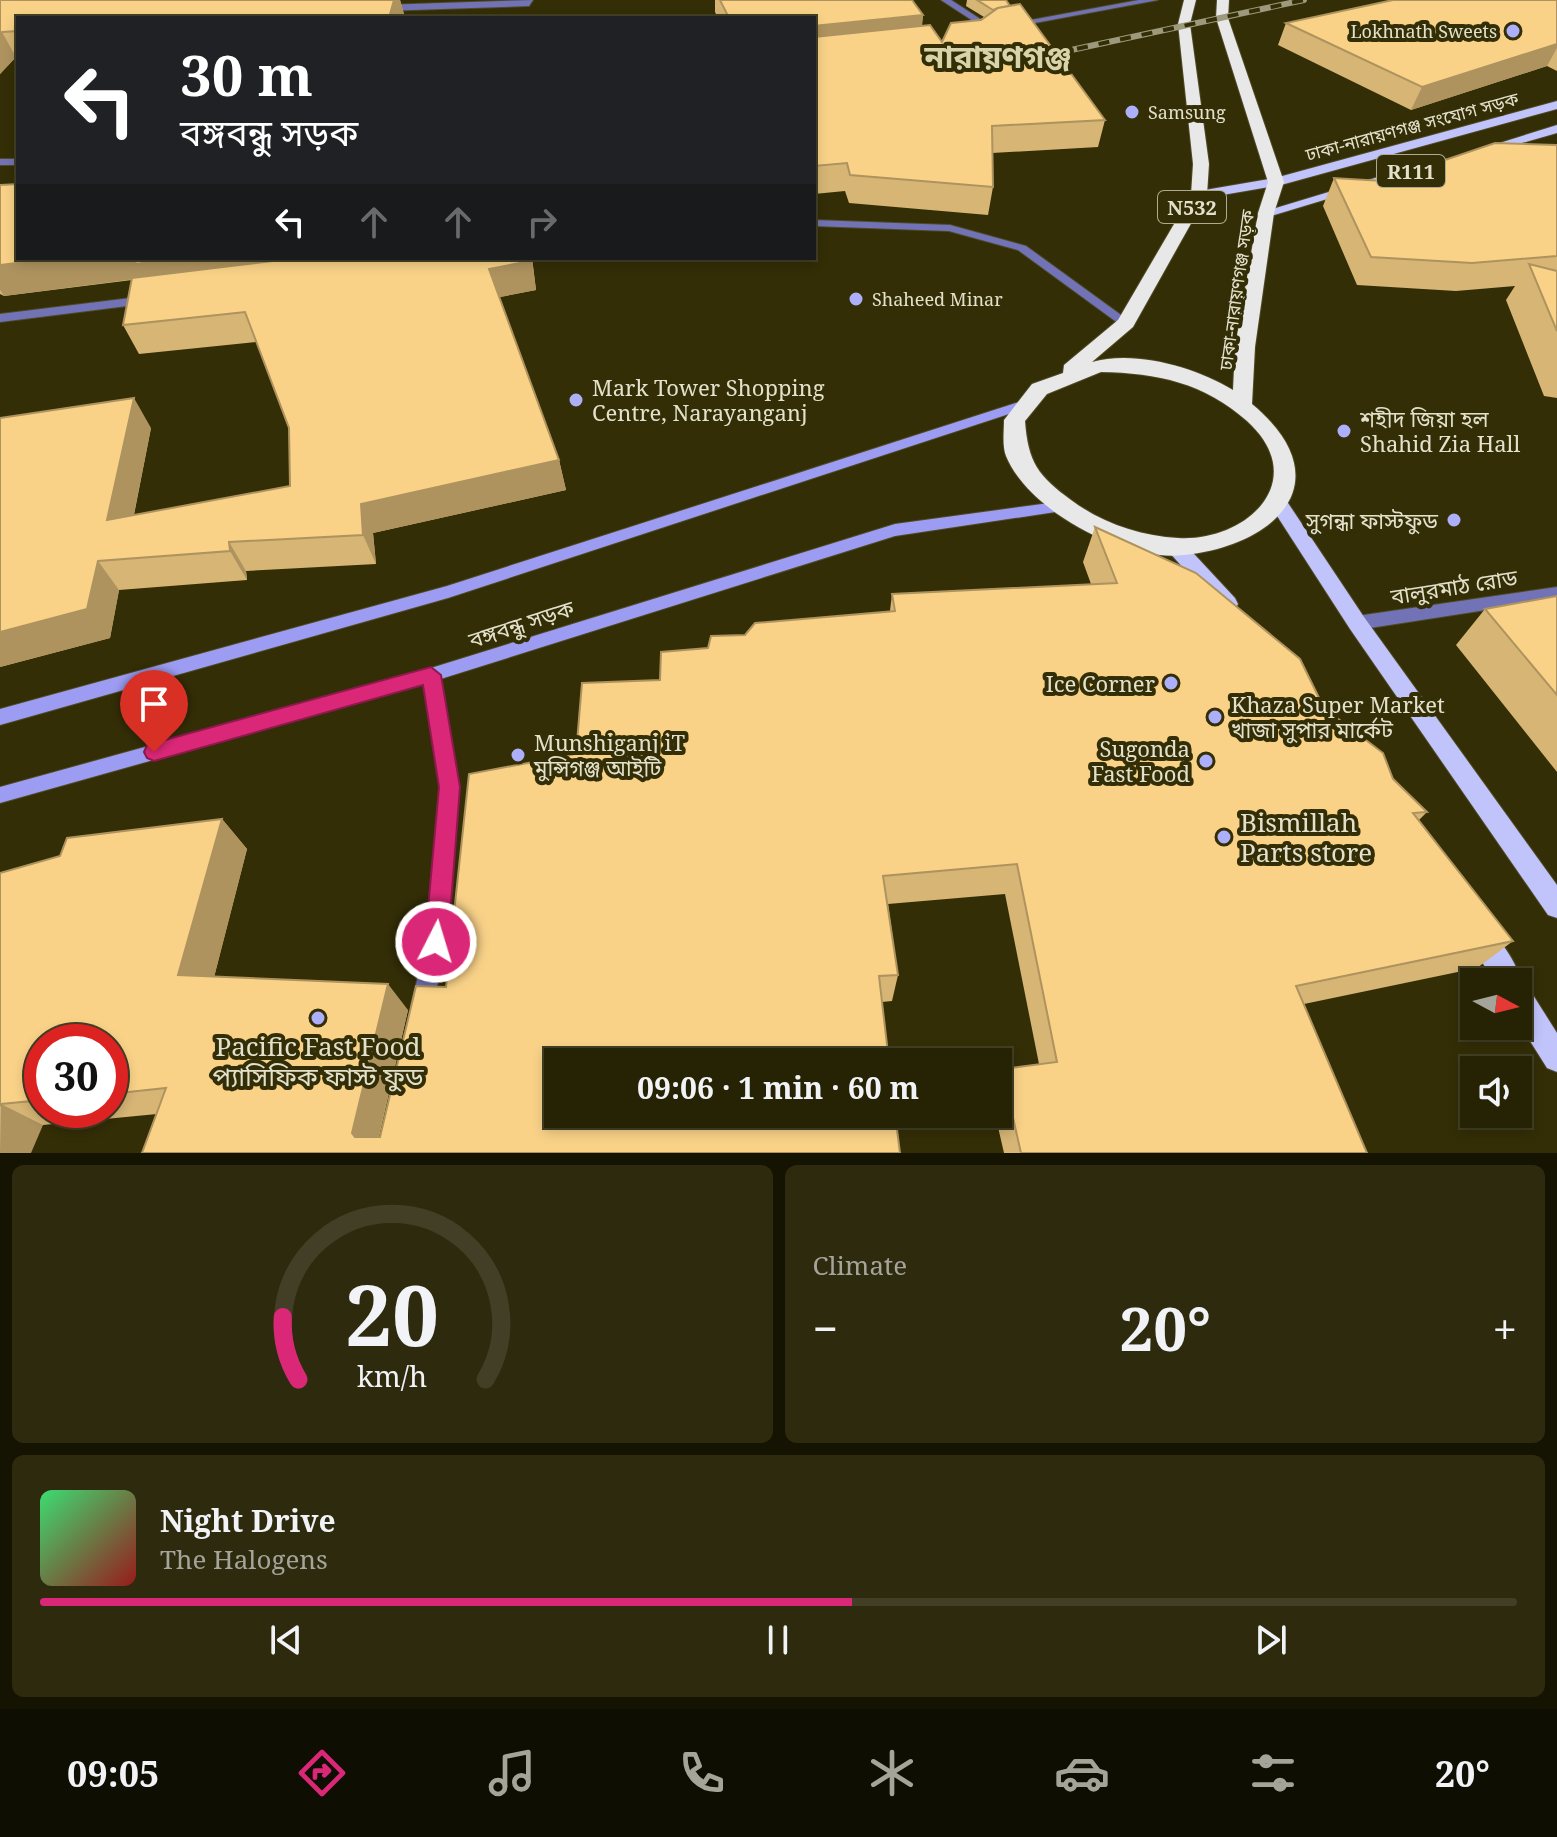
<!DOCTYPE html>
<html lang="en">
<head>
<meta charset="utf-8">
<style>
	:root { --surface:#262204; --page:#2e2a0e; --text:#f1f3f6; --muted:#a4a49a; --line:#423f26; --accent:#db2777 }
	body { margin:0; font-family:"Noto Serif","Noto Sans Bengali",serif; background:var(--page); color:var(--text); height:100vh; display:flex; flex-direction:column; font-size:30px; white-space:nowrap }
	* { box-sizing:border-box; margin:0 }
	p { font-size:26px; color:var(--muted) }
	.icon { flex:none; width:44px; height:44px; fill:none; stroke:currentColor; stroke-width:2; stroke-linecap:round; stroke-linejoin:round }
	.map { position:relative; height:1153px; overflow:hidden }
	.details { display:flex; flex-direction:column; gap:12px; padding:12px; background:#151302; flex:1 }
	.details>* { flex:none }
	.banner { position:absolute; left:16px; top:16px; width:800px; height:244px; border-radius:0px; box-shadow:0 4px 12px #0003,0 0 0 2px var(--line); background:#202124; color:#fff; overflow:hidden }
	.needle { width:52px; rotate:97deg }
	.controls { position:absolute; left:1460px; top:968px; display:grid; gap:16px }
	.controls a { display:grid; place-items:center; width:72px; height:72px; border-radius:0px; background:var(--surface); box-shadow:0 4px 12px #0003,0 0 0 2px var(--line); font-size:40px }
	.speed { position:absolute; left:24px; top:1024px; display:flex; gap:16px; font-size:40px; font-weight:700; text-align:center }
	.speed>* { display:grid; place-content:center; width:104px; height:104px; border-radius:50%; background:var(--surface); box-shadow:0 4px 12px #0003,0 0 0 2px var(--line); line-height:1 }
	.speed .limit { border:12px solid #d22; background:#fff; color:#111 }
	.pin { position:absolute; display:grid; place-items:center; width:68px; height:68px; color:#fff; margin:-82px -34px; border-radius:50% 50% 50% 0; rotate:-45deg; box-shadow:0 0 8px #0007 }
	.pin .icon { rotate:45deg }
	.me { position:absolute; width:88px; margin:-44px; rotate:5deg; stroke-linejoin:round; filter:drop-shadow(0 0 6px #0008) }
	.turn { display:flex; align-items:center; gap:28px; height:168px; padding:0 32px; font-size:36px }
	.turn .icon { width:104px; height:104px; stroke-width:2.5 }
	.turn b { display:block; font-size:56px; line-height:68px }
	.lanes { display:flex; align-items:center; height:76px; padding:0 32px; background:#0003; justify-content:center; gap:40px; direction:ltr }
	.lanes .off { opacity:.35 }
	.big { font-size:60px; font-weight:700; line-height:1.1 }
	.details .widget { flex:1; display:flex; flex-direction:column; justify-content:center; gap:12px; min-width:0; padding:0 28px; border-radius:12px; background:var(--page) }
	.details .dial { align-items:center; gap:0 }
	.dial svg { height:208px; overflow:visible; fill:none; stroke:var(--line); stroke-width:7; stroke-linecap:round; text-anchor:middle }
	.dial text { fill:var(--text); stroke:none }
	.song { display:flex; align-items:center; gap:24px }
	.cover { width:96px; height:96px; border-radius:12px; background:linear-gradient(135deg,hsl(140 70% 55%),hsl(0 70% 35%)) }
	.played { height:8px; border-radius:4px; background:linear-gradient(90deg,var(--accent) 55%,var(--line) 55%) }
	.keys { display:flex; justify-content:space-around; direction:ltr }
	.heat { display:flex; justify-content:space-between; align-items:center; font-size:44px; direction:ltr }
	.details .tiles { flex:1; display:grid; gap:12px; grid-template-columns:1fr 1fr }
	.widget:last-child { grid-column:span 2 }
	.trip { position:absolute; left:544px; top:1048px; width:468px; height:80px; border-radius:0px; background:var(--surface); box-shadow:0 4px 12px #0003,0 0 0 2px var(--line); font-weight:700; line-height:80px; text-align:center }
	.tab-bar { display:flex; height:128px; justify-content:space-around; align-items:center; background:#0f0e02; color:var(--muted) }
	.tab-bar .icon { width:56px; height:56px }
	.tab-bar .on { color:var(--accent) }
	.tab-bar b { font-size:36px; color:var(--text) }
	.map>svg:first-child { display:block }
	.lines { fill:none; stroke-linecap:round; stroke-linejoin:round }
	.lane-casing { stroke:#4f4b26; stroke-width:2 }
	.street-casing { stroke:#4f4b26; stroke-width:2 }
	.secondary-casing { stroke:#4f4b26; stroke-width:2 }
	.primary-casing { stroke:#4f4b26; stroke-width:2 }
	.highway-casing { stroke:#4f4b26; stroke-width:2 }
	.lane { fill:#7273b6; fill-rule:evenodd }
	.street { fill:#7273b6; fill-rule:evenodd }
	.secondary { fill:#9c9cf3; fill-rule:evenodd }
	.primary { fill:#c1c3fb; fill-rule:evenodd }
	.highway { fill:#e8e8e8; fill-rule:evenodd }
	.rail-casing { stroke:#9d997d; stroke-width:6 }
	.rail { stroke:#332e06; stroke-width:4; stroke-dasharray:11; stroke-linecap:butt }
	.wall { fill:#d6b575; fill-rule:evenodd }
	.shaded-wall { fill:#ae935f }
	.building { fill:#f9d288; stroke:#ae935f; stroke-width:2 }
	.route { fill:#db2777; stroke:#8e194d; stroke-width:2 }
	.poi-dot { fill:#adaffb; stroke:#332e06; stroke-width:3 }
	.labels { text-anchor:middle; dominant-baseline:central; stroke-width:8; stroke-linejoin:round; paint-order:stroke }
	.far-poi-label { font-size:18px; fill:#e3e1cc; stroke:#332e06; text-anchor:start }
	.far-street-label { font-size:18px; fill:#e3e1cc; stroke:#332e06 }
	.shield { fill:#332e06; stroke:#aeab91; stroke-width:2 }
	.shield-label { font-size:20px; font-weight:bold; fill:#e3e1cc }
	.poi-label { font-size:22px; fill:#e3e1cc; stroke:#332e06; text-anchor:start }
	.street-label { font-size:22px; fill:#e3e1cc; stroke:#332e06 }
	.near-poi-label { font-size:26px; fill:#e3e1cc; stroke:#332e06; text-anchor:start }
	.far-town-label { font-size:32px; font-weight:bold; fill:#d8d3a8; stroke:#332e06 }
</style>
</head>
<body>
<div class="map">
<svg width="1557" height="1153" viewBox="0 0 1557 1153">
	<rect width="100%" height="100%" fill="#332e06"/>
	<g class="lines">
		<defs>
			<g id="lane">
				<polygon points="533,0 529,6 382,11 378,8 382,5"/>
				<polygon points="814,220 950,225 1026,246 1132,323 1126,327 1122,326 1018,250 949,231 814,226"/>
				<polygon points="147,296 151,297 151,303 0,322 0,314"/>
			</g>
			<g id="street">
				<polygon points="941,0 951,0 994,28 987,30"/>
				<polygon points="1139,0 1158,0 1013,27 1009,24"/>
				<rect x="0" y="159" width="18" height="6"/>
				<polygon points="1557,587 1557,599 1357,630 1351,628 1349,623 1351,618 1357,616"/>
				<polygon points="431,668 437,670 440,675 458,787 446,942 433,1006 430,1014 422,1017 414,1014 411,1006 426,942 440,787 422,675 425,670"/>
			</g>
			<g id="secondary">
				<polygon points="1022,401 1029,405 1027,408 448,598 0,725 0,709 447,586"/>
				<polygon points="1057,502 1062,503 1065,507 1062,511 895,536 431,682 0,803 0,787 431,668 895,524"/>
			</g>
			<g id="primary">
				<polygon points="1557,101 1557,109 1281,185 1199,199 1192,195 1199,191 1275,178"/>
				<polygon points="1557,125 1557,133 1480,155 1474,151"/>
				<polygon points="1441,158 1453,161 1271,216 1259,213"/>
				<polygon points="1279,498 1286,500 1364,617 1557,885 1557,918 1548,915 1350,629 1270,505"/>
				<polygon points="1175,539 1182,541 1235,598 1238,604 1235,610 1221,610 1168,551 1165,546"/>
				<path d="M 1479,922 C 1495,929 1521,967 1521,985 L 1528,987 L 1557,1033 L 1557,1072 L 1547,1068 L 1518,1022 L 1518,982 L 1494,982 L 1466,935 L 1470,926 Z"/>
			</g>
			<path id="highway" d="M 1184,0 L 1196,0 L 1190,24 L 1209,164 L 1207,195 L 1133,327 L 1092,362 C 1135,350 1195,367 1233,390 L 1235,347 L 1258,213 L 1268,182 L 1216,18 L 1217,0 L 1229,0 L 1228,18 L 1284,182 L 1274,213 L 1255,347 L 1252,404 C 1342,479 1279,545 1184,555 C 1126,562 1029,512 1006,456 C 1002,446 1004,431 1004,420 L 1032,384 L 1063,373 L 1064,365 L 1118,320 L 1191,195 L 1193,164 L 1178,24 ZM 1101,372 C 1158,373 1204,383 1247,421 C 1312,480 1247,542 1178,538 C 1140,536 1102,523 1071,500 C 1038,476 1028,462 1025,421 L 1047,394 Z"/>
		</defs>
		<use href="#lane" class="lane-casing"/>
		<use href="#street" class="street-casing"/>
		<use href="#secondary" class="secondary-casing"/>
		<use href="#primary" class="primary-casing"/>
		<use href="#highway" class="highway-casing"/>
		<use href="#lane" class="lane"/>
		<use href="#street" class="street"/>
		<use href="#secondary" class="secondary"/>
		<use href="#primary" class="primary"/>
		<use href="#highway" class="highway"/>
		<defs>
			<polyline id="rail" points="1034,58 1304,0"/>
		</defs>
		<use href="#rail" class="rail-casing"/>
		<use href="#rail" class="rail"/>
	</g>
	<g class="wall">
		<polygon points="0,0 400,0 404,14 402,18 18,18 18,57 16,57 0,74"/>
		<polygon points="715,0 912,0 923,15 922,26 942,42 984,17 966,6 967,0 1006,0 1105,120 1098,147 992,153 993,187 988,215 849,203 845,191 814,194 814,18 718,18 715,12"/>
		<polygon points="1557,0 1557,71 1547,66 1411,110 1278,45 1286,23"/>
		<polygon points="1557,145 1557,398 1544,396 1506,300 1515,286 1456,291 1357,285 1323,206 1334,178 1383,181"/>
		<polygon points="0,185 18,258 532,258 536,290 499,297 559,460 566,490 373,533 376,564 246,571 247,580 119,590 110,638 0,667 151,428 134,515 290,486 289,428 256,342 139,354 123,325 132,280 4,296 0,294"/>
		<path d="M 1095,527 L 1324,708 L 1427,812 L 1419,820 L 1513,941 L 1477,968 L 1304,1004 L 1367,1153 L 1004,1153 L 995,1114 L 998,1114 L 998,1076 L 1002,1069 L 1039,1064 L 1005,894 L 888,904 L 898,975 L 892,1001 L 882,1002 L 900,1153 L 142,1153 L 157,1114 L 43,1125 L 0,1153 L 0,873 L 222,819 L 247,849 L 214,977 L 408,1010 L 379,1137 L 380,1137 L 446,987 L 576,754 L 660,680 L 708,648 L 745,635 L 890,611 L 892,594 L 1091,584 L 1083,562 ZM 42,1042 L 110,1042 L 110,1110 L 42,1110 Z"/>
		<polygon points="1557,596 1557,772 1456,645 1485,609"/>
	</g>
	<g class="shaded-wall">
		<polygon points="394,0 400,0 404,14 402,18 389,18"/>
		<polygon points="923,15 920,40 814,52 814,26"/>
		<polygon points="2,32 16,57 0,74 0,34"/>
		<polygon points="1557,44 1557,48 1547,66 1411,110 1422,87"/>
		<polygon points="57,258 432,258 143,278 4,296 0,290 0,265"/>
		<polygon points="529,258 532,258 536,290 496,298 489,269"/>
		<polygon points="134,398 151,428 127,549 107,520"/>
		<polygon points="559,460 566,490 373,533 376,564 363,535 361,504"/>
		<polygon points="229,542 246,571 247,580 230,551"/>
		<polygon points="98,561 119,590 110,638 0,667 0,632"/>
		<polygon points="222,819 247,849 208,1001 178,975"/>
		<polygon points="388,984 408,1010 375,1152 355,1137 352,1133"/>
		<polygon points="1,1104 43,1125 31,1153 0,1153"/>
	</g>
	<g class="building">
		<polygon points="0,0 394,0 389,18 18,18 18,31 2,32 0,34"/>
		<polygon points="720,0 912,0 923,15 814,26 814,28 814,18 729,18"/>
		<polygon points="977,0 1006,0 1010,6 998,8 993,10"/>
		<polygon points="1393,0 1557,0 1557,44 1422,87 1286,23"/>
		<polygon points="1020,4 1105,120 992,126 993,187 850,175 847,163 814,166 814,37 930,25 942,42 951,23 981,20 998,8"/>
		<polygon points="1495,143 1557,145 1557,256 1472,263 1371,257 1334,178 1383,181"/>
		<polygon points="18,184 18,258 57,258 0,265 0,185"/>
		<polygon points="137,258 182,258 135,264"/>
		<polygon points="297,258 529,258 530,261 489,269 559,460 361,504 363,535 229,542 230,551 98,561 87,609 0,632 0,418 134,398 107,520 290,486 289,428 245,312 123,325 132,278"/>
		<polygon points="1529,264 1557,271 1557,331"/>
		<polygon points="1095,527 1196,573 1300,659 1324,708 1383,753 1393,779 1427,812 1413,813 1513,941 1296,986 1367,1153 1021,1153 1002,1069 1057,1062 1017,864 883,876 898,975 879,976 889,1062 558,1062 558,1114 895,1114 900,1153 142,1153 166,1088 110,1094 110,1042 42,1042 42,1100 1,1104 0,1106 0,873 60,856 67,838 222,819 178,975 388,984 352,1133 355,1137 380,1137 416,986 446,987 469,774 576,754 582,683 660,680 661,652 708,648 711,636 745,635 755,623 895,611 892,594 1117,583"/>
		<polygon points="1557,596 1557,695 1485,609"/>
	</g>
	<polygon class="route" points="431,667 441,675 460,787 448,942 445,950 436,953 428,950 425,942 439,787 423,685 154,761 147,758 144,752 147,745 154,743"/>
	<g class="poi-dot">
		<circle cx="1513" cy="31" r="8"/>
		<circle cx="1132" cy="112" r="8"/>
		<circle cx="856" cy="299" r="8"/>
		<circle cx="576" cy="400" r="8"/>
		<circle cx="1344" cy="431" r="8"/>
		<circle cx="1454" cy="520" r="8"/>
		<circle cx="1171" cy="683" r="8"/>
		<circle cx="1215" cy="717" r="8"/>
		<circle cx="518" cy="755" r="8"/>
		<circle cx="1206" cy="761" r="8"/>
		<circle cx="1224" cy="837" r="8"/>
		<circle cx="318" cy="1018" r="8"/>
	</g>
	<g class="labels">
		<g class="far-poi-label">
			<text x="1497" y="31" text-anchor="end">Lokhnath Sweets</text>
			<text x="1148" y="112">Samsung</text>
			<text x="872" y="299">Shaheed Minar</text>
		</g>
		<g class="far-street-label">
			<text transform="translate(1412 126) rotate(-15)">ঢাকা-নারায়ণগঞ্জ সংযোগ সড়ক</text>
			<text transform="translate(1236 290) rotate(-82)">ঢাকা-নারায়ণগঞ্জ সড়ক</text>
		</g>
		<g class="shield">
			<rect x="1377" y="155" width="68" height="32" rx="6"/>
			<rect x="1158" y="191" width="68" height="32" rx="6"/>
		</g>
		<g class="shield-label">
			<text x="1411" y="171">R111</text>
			<text x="1192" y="207">N532</text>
		</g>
		<g class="poi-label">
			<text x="592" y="387">Mark Tower Shopping<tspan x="592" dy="25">Centre, Narayanganj</tspan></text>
			<text x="1360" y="418">শহীদ জিয়া হল<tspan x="1360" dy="25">Shahid Zia Hall</tspan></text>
			<text x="1438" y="520" text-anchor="end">সুগন্ধা ফাস্টফুড</text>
			<text x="1155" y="683" text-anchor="end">Ice Corner</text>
			<text x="1231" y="704">Khaza Super Market<tspan x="1231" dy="25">খাজা সুপার মার্কেট</tspan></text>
			<text x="534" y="742">Munshiganj iT<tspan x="534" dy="25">মুন্সিগঞ্জ আইটি</tspan></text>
			<text x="1190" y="748" text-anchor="end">Sugonda<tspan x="1190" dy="25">Fast Food</tspan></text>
		</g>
		<g class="street-label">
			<text transform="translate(1454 586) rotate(-9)">বালুরমাঠ রোড</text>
			<text transform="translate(521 623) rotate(-18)">বঙ্গবন্ধু সড়ক</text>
		</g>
		<g class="near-poi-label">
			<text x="1240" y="822">Bismillah<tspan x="1240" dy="30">Parts store</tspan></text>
			<text x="318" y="1046" text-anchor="middle">Pacific Fast Food<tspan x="318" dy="30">প্যাসিফিক ফাস্ট ফুড</tspan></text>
		</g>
		<g class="far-town-label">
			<text x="998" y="55">নারায়ণগঞ্জ</text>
		</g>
	</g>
</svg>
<div class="controls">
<a><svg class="needle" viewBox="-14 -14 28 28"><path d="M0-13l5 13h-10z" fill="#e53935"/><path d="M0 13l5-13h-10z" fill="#a4a49a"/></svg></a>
<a><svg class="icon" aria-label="sound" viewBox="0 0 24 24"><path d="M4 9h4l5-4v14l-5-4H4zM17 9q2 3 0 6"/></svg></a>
</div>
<div class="speed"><div class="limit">30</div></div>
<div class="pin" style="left:154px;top:752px;background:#d93025"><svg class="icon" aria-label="arrive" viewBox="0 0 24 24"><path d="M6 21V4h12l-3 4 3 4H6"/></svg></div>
<svg class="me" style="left:436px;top:942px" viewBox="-20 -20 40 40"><circle r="17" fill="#db2777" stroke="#fff" stroke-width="3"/><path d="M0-11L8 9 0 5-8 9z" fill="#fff"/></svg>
<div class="trip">09:06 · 1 min · 60 m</div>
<div class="banner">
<div class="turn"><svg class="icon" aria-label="left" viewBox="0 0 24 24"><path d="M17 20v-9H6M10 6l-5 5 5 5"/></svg><div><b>30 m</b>বঙ্গবন্ধু সড়ক</div></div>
<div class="lanes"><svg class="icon" aria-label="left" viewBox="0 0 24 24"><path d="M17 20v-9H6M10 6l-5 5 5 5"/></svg><svg class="icon off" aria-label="ahead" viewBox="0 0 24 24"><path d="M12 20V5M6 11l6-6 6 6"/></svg><svg class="icon off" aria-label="ahead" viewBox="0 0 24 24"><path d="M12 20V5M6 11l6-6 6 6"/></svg><svg class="icon off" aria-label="right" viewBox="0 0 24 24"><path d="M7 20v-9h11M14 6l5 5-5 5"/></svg></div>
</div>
</div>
<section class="details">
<div class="tiles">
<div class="widget dial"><svg viewBox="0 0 100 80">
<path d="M14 69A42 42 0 1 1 86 69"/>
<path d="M14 69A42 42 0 0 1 8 45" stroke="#db2777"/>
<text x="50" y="56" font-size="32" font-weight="700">20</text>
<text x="50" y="72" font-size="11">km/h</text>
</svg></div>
<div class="widget"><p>Climate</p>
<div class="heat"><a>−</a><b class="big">20°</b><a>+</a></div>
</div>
<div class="widget">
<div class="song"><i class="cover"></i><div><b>Night Drive</b><p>The Halogens</p></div></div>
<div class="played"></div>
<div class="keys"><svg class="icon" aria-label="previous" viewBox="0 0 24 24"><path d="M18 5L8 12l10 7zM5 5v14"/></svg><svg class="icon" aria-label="pause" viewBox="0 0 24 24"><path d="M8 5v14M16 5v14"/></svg><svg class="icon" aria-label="next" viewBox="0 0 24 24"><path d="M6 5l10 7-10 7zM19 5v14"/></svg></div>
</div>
</div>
</section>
<nav class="tab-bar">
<b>09:05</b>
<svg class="icon on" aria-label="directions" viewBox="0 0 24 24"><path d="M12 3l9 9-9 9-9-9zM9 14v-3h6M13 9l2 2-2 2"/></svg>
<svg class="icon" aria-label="music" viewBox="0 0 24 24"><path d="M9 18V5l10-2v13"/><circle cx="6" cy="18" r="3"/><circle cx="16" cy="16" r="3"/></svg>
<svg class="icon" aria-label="phone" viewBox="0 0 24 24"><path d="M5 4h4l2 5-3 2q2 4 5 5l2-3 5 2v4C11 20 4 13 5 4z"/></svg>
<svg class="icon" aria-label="climate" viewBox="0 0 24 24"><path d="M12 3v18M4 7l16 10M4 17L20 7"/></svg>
<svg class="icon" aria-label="car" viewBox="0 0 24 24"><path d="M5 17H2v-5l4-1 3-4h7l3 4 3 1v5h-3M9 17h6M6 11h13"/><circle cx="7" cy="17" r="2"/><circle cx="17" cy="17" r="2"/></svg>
<svg class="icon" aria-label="filters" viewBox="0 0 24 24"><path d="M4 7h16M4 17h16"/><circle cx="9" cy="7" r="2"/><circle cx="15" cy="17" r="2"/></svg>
<b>20°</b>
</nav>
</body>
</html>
